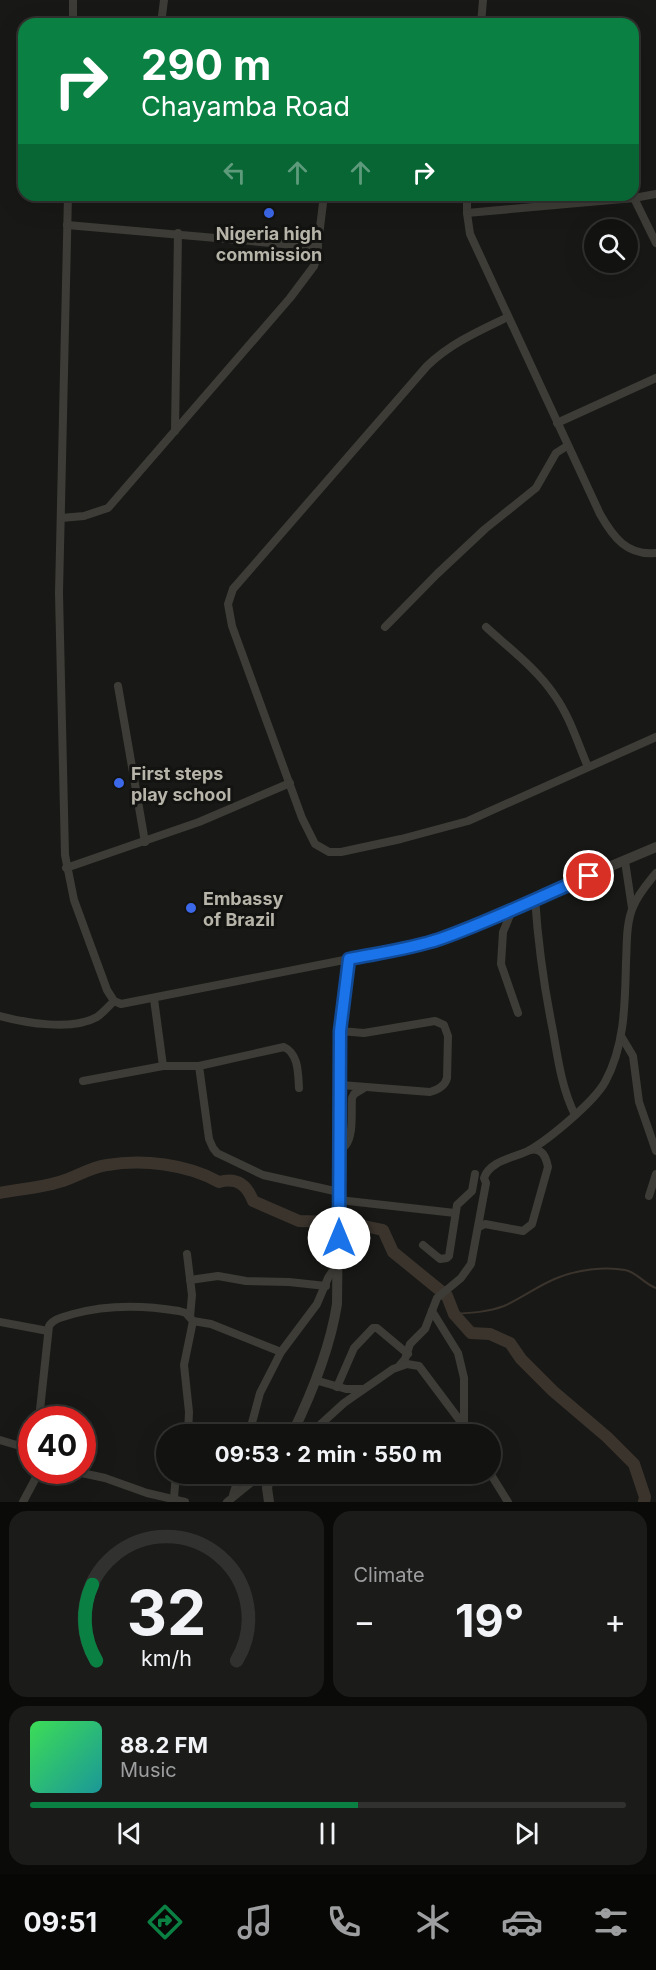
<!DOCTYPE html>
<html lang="en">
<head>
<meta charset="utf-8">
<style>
	:root { --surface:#121210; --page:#1b1b19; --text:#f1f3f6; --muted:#9c9e9f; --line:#313230; --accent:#0b8043 }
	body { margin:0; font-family:Inter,sans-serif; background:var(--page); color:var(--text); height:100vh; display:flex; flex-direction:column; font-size:22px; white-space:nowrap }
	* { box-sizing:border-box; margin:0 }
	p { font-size:20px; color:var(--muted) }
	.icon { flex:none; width:33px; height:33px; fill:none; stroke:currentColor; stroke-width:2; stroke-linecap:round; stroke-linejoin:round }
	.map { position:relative; height:1502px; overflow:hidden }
	.details { display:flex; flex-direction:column; gap:9px; padding:9px; background:#0a0a09; flex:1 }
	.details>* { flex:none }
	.top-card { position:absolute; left:18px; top:18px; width:621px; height:183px; border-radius:18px; box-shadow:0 6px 24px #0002,0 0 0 2px var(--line); background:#0b8043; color:#fff; overflow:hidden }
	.controls { position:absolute; left:584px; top:219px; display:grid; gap:12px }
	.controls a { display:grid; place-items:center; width:54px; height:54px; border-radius:50%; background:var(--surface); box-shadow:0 6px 24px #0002,0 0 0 2px var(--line); font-size:30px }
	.speed { position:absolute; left:18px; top:1406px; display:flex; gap:12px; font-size:30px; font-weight:700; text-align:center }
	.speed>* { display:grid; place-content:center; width:78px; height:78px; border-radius:50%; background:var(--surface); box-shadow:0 6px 24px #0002,0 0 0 2px var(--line); line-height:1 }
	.speed .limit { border:9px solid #d22; background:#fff; color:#111 }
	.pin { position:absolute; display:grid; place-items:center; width:51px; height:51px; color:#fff; margin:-26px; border:3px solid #fff; border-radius:50%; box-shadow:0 2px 6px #0007 }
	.me { position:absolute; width:66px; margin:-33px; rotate:0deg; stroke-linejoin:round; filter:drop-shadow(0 0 4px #0008) }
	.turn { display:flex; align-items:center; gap:21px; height:126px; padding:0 24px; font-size:27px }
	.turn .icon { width:78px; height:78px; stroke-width:2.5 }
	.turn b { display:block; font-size:42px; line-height:51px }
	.lanes { display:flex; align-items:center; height:57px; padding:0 24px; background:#0003; justify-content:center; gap:30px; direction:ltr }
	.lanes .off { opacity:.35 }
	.big { font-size:45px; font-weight:700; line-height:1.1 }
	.details .card { flex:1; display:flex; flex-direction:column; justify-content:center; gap:9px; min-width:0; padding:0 21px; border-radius:18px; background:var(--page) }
	.details .dial { align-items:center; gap:0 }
	.dial svg { height:156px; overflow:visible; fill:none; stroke:var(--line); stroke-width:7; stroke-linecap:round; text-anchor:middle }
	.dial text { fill:var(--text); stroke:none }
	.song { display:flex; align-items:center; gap:18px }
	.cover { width:72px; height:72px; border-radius:9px; background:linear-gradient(135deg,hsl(130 70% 55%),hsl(180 70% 35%)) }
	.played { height:6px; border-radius:3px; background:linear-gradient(90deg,var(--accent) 55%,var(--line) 55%) }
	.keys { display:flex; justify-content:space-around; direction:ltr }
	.heat { display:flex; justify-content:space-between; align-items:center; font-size:33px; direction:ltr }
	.details .tiles { flex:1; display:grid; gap:9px; grid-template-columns:1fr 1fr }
	.card:last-child { grid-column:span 2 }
	.trip { position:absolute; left:156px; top:1424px; width:345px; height:60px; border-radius:30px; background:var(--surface); box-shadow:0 6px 24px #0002,0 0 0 2px var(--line); font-weight:700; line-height:60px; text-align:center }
	.dock { display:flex; height:96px; justify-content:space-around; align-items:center; background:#070706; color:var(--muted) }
	.dock .icon { width:42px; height:42px }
	.dock .active { color:var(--accent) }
	.dock b { font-size:27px; color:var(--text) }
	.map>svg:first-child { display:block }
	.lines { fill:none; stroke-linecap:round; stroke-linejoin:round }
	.stream { stroke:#3b342d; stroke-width:2 }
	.river { stroke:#3b342d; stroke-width:12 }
	.minor { stroke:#3d3c37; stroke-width:8 }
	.tertiary { stroke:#3d3c37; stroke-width:10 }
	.route-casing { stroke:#114b97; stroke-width:15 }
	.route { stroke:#1a73e8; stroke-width:10 }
	.poi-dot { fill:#3c68ea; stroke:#131311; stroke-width:2 }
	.labels { text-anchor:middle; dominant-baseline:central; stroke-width:6; stroke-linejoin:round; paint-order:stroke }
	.poi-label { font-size:18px; font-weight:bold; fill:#b7b4a9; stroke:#131311; text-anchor:start }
</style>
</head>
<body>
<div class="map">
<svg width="656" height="1502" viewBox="0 0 656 1502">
	<rect width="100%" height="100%" fill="#181816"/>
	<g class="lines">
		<path class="stream" d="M 454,1314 C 471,1313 488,1312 504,1306 C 522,1298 539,1285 557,1278 C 576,1270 605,1266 625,1270 C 637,1272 644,1284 656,1288"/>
		<g class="river">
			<path d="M 0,1193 C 19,1189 40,1188 59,1182 C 75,1178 90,1167 107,1165 C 143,1159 187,1164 219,1182 C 237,1177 247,1185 253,1201 L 299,1221 L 333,1222"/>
			<polyline points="345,1222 383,1230 393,1252 447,1296 454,1314 471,1333 490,1334 510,1343 521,1359 553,1391 607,1437 634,1464 645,1497 644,1502"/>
		</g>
		<g class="minor">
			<polyline points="73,24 73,0"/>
			<polyline points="161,24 164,0"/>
			<polyline points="481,24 483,0"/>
			<polyline points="68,195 59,593 65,855 74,900 107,990 114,1001 121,1004 349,959"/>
			<path d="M 467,195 L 467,213 L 470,234 L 600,514 C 613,537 627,556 656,553"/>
			<polyline points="634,198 656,243"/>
			<polyline points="467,213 634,198 656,194"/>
			<polyline points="67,225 318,247"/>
			<path d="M 508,317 C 479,331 451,343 427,366 L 233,589 L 228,604 L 232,626 L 302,818 L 315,844 L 329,852 L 341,852 L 401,839 L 468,821 L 656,737"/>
			<polyline points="557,423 656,378"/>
			<polyline points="175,431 178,233"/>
			<polyline points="61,518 84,516 108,508 290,298 314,266 316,260 324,195"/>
			<polyline points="385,627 437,574 485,529 536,488 556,453 567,446"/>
			<path d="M 486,627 C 510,649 537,669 555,696 C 570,717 578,744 588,767"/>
			<polyline points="118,686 145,842"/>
			<polyline points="625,861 632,908"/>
			<polyline points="66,868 199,822 290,783"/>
			<path d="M 535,898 C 538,943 544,987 553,1031 C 558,1060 562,1089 575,1115"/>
			<polyline points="513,908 503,932 501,964 518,1013"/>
			<polyline points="154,999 163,1066"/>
			<path d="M 0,1016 C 26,1023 72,1031 97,1017 C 103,1013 108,1007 114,1001"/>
			<path d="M 340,1031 L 364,1033 L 435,1021 L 444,1025 L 448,1036 L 447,1078 C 445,1086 437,1090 430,1092 L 341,1085"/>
			<polyline points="621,1036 633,1056 639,1102 656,1151"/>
			<polyline points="199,1066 209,1139 213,1148 217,1153 263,1175 339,1192"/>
			<path d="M 83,1081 L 163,1066 L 199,1066 L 284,1047 C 299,1054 298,1074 299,1088"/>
			<path d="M 338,1146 L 345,1146 C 354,1136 351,1112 352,1098 L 354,1094 L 364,1088"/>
			<polyline points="649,1196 656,1174"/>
			<polyline points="339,1200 455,1213"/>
			<path d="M 479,1227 L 485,1224 L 523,1231 L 532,1224 L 548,1167 C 546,1157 542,1147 530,1150"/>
			<polyline points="423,1245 440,1259 447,1258 449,1256 457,1205 472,1191 475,1174"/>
			<polyline points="187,1254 192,1295 190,1317"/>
			<polyline points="190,1280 218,1276 246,1281 289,1282 326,1286"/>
			<polyline points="432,1311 458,1353 464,1378 464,1424"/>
			<polyline points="0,1322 48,1331"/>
			<path d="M 399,1366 L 405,1359 L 410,1344 L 425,1329 L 437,1298 L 461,1278 L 471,1264 L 486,1183 L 484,1178 C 490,1160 515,1158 530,1150 C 549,1139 594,1102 605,1082 C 625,1046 625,1003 626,962 C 627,944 626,923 633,907 C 638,894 648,883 656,873"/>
			<polyline points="315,1380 346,1389 362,1389"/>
			<polyline points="337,1387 354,1348 373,1328 377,1328 408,1354"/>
			<path d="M 39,1419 L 49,1326 C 54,1318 64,1317 73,1314 C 109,1304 143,1305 179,1311 L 186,1313 L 193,1321 L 211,1324 L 281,1352"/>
			<polyline points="188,1434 189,1412 184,1365 193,1321"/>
			<polyline points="249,1434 260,1393 281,1352 317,1304 328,1278 337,1264"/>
			<polyline points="310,1434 344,1403 393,1369 407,1364 419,1366 470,1434"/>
			<polyline points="0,1440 20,1446 32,1452"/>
			<polyline points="68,1470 105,1478 147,1493 185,1502"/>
			<polyline points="490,1473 508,1502"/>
			<polyline points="233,1495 240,1473"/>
			<polyline points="174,1498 176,1473"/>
			<polyline points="23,1502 40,1470"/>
			<polyline points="227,1502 263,1473"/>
		</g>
		<g class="tertiary">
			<path d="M 292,1434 C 312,1393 330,1349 337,1304 L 340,1031 L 349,959 L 407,948 L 440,939 L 488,920 L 535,898 L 656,847"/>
			<polyline points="269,1502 267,1488 270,1473"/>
		</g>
	</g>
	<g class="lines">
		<defs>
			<path id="route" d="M 339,1238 L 340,1031 L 349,959 C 379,953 410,949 440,939 C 491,921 539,897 589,876"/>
		</defs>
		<use href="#route" class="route-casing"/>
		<use href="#route" class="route"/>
	</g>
	<g class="poi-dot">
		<circle cx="269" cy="213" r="6"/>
		<circle cx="119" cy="783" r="6"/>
		<circle cx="191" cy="908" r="6"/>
	</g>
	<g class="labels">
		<g class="poi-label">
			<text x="269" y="233" text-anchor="middle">Nigeria high<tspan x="269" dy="21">commission</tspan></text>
			<text x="131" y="773">First steps<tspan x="131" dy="21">play school</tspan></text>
			<text x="203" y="898">Embassy<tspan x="203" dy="21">of Brazil</tspan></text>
		</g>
	</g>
</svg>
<div class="controls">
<a><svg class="icon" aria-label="search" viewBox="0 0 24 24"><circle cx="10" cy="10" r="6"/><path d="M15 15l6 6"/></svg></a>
</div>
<div class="speed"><div class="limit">40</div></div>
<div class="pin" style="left:589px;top:876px;background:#d93025"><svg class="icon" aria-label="arrive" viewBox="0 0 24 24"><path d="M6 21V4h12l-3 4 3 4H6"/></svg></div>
<svg class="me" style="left:339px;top:1238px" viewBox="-20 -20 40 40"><circle r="19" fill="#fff"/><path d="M0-13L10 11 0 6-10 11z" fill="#1a73e8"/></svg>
<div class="trip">09:53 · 2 min · 550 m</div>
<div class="top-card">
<div class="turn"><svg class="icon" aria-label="right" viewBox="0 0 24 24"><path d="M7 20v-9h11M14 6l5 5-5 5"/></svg><div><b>290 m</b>Chayamba Road</div></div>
<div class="lanes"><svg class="icon off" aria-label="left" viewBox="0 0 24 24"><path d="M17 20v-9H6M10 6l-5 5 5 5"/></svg><svg class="icon off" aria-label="ahead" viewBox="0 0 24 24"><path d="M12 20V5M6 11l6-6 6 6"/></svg><svg class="icon off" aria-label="ahead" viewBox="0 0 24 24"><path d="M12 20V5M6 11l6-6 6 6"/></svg><svg class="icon" aria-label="right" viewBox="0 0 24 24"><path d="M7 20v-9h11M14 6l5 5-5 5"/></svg></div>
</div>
</div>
<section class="details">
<div class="tiles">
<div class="card dial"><svg viewBox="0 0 100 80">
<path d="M14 69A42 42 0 1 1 86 69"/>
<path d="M14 69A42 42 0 0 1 12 30" stroke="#0b8043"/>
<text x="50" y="56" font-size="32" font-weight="700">32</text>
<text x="50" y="72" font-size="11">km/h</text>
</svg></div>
<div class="card"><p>Climate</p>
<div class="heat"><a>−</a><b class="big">19°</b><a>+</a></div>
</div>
<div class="card">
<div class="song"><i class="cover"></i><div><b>88.2 FM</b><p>Music</p></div></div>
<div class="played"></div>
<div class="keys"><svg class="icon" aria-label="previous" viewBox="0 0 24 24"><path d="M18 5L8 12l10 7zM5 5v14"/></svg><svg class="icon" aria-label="pause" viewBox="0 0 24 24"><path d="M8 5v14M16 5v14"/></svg><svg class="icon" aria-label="next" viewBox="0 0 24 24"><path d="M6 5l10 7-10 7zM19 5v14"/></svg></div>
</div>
</div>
</section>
<nav class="dock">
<b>09:51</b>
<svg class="icon active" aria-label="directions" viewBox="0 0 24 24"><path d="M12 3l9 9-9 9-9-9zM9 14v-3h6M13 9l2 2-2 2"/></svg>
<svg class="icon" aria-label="music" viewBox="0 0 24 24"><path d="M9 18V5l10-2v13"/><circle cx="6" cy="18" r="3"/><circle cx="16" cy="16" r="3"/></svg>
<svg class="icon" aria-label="phone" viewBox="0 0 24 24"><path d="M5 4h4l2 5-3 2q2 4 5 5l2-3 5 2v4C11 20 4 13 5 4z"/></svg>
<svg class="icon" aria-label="climate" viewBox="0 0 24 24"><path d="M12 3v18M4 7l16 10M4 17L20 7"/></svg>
<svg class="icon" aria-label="car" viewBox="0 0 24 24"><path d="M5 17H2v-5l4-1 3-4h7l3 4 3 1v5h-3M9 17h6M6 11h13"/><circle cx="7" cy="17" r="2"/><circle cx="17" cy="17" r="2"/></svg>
<svg class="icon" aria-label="filters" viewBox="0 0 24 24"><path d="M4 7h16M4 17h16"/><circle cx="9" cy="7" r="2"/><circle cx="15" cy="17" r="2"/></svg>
</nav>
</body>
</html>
